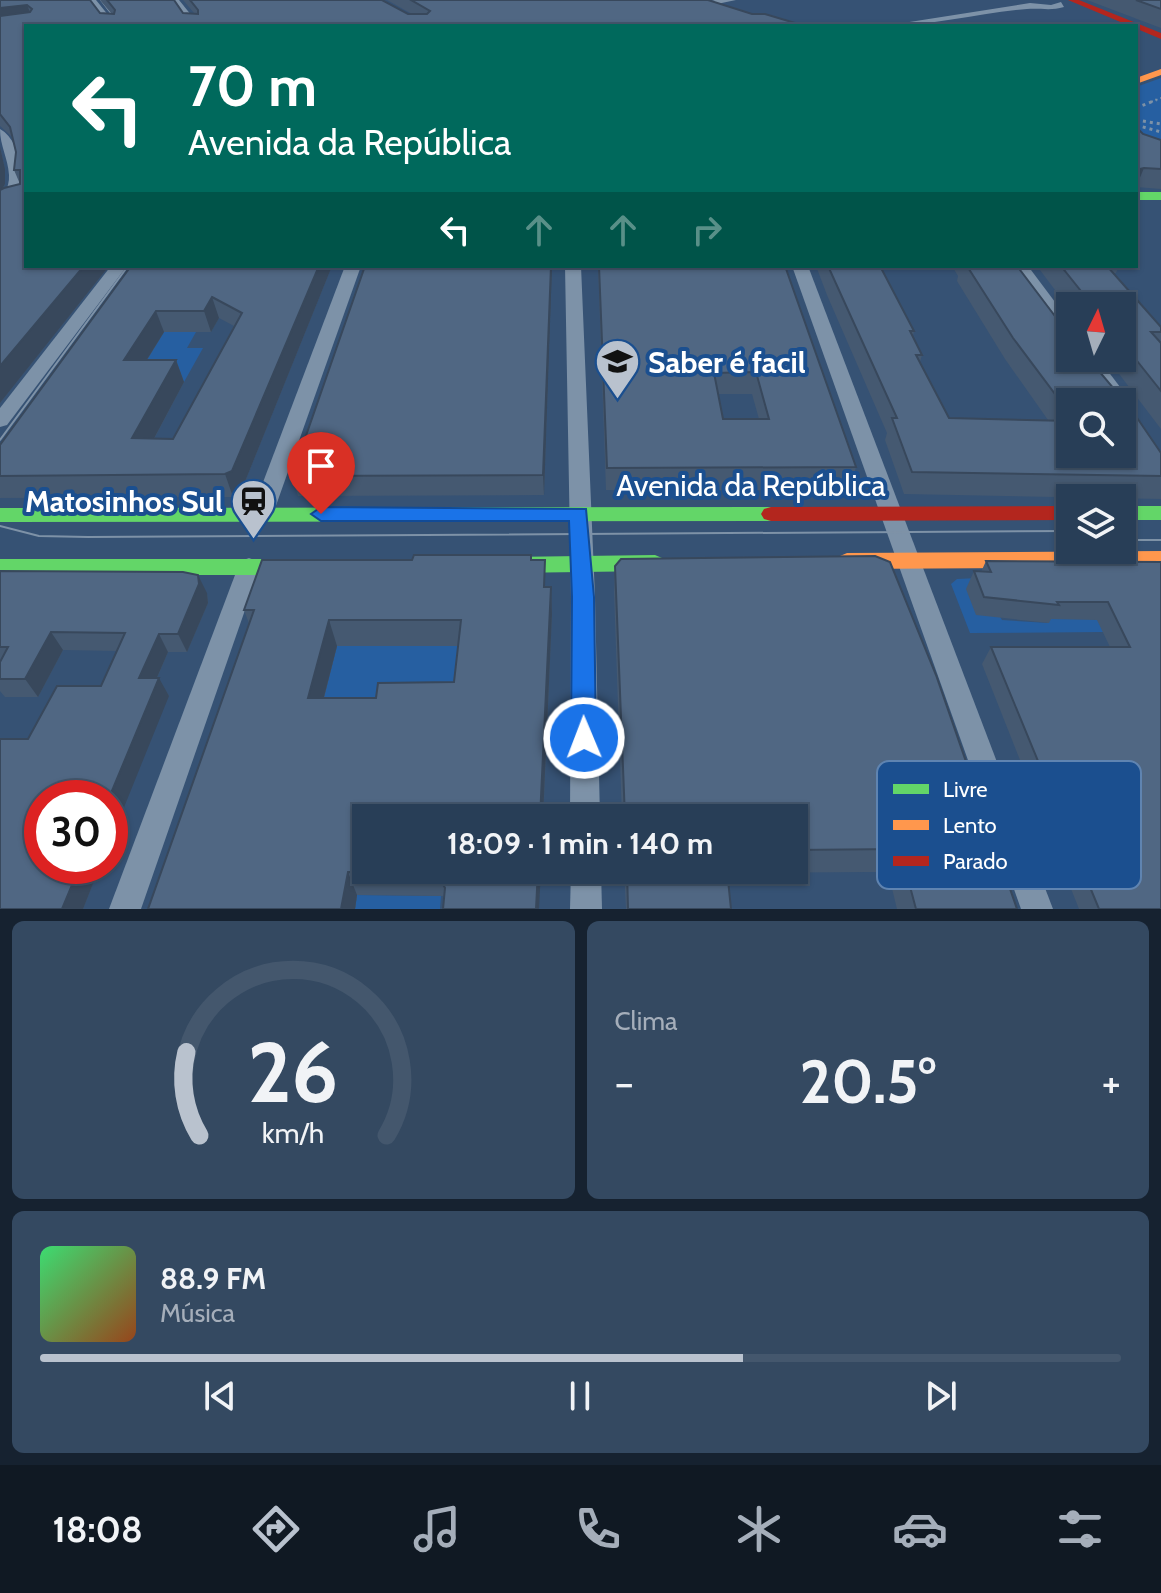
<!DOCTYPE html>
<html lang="pt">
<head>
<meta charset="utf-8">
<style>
	:root { --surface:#283e57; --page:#344961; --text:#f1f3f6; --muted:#a5aeba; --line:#44576d; --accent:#b9c2ce }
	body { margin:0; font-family:Cabin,sans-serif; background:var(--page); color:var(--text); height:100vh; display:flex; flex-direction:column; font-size:30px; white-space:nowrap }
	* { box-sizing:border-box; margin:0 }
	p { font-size:26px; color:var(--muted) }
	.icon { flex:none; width:44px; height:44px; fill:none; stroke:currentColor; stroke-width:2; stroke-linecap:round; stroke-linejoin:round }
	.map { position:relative; height:909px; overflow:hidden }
	.details { display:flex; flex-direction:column; gap:12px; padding:12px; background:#162230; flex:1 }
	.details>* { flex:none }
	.hud { position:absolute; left:24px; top:24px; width:1114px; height:244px; border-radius:0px; box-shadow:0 2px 6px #0004,0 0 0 2px var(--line); background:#00695c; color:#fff; overflow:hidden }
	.needle { width:52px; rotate:5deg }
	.fabs { position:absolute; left:1056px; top:292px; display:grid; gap:16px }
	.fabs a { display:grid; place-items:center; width:80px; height:80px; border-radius:0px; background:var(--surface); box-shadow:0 2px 6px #0004,0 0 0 2px var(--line); font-size:40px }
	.speed { position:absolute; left:24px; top:780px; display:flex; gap:16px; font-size:40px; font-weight:700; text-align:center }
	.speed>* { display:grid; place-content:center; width:104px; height:104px; border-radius:50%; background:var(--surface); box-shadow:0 2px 6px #0004,0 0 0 2px var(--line); line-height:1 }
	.speed .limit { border:12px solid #d22; background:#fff; color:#111 }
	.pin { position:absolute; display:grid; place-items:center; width:68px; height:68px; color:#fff; margin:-82px -34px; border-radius:50% 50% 50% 0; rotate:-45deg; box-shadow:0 0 8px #0007 }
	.pin .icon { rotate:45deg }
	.me { position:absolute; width:88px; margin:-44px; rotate:359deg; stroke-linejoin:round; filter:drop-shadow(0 0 6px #0008) }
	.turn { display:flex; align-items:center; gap:28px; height:168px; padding:0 32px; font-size:36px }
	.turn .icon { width:104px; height:104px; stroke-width:2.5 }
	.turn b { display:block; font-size:56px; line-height:68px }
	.lanes { display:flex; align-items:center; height:76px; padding:0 32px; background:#0003; justify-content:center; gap:40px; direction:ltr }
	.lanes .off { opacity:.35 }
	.big { font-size:60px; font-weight:800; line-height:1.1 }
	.details .card { flex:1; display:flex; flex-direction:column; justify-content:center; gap:12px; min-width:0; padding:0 28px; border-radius:12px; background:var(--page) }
	.details .dial { align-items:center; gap:0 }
	.dial svg { height:208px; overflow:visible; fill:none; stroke:var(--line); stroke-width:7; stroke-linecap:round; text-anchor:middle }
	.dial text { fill:var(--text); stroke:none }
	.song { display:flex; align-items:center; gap:24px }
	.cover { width:96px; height:96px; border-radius:12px; background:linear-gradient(135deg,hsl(140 70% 55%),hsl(20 70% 35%)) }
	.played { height:8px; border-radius:4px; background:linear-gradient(90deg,var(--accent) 65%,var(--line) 65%) }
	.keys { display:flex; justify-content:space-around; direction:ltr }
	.heat { display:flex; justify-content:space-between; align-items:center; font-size:44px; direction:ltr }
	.details .tiles { flex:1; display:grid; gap:12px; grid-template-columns:1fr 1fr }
	.card:last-child { grid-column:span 2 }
	.trip { position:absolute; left:352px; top:804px; width:456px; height:80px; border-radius:0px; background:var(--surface); box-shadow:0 2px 6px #0004,0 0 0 2px var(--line); font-weight:800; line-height:80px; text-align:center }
	.tab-bar { display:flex; height:128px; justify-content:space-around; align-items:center; background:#101923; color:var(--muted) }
	.tab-bar .icon { width:56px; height:56px }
	.tab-bar .selected { color:var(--accent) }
	.tab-bar b { font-size:36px; color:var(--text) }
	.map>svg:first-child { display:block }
	.green { fill:#265fa1 }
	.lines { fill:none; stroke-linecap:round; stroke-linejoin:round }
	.path-far1 { stroke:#7d92a8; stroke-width:2; stroke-dasharray:2 3; stroke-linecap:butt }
	.path { stroke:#7d92a8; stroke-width:3; stroke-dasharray:3 4; stroke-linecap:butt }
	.street { fill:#7d92a8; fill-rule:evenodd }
	.fast { fill:#63d668; fill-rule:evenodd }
	.slow { fill:#ff974d; fill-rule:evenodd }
	.jam { fill:#b3261e; fill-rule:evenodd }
	.tram { stroke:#7e92a7; stroke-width:2 }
	.wall { fill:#455971; fill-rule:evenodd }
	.shaded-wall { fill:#38485c }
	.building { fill:#506783; stroke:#38485c; stroke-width:2; fill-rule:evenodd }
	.route { fill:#1a73e8; stroke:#114b97; stroke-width:2 }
	.labels { text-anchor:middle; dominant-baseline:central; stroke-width:8; stroke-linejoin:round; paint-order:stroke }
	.poi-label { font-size:30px; font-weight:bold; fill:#fff; stroke:#1b4f8f; text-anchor:start }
	.street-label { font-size:30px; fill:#fff; stroke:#1b4f8f }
	.key { fill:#1b4f8f; stroke:#5f84b1; stroke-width:2 }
	.key-label { font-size:22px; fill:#fff }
</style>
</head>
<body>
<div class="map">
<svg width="1161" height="909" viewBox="0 0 1161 909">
	<rect width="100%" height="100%" fill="#365274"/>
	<g class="green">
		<polygon points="1161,78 1161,147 1136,139 1136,87"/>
		<polygon points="164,332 196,332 187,348 203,348 184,382 133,382"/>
		<polygon points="978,578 1002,620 1048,623 1076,579 1104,632 970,633 951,584 957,579"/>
		<polygon points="337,646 465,646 456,724 317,724"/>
		<polygon points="357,895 441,896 440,909 355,909"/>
	</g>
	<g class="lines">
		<polyline class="path-far1" points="1151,102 1161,98"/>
		<g class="path">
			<polyline points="1136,108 1156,100"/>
			<polyline points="1136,120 1161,124"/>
			<polyline points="1136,125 1161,132"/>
		</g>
		<g class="street">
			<polygon points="87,0 96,0 117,26 107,26"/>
			<polygon points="171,0 179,0 200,26 190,26"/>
			<polygon points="715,0 736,0 693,9 689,6"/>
			<path d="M 1061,2 L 1064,7 C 1051,11 1041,8 1027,9 C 979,13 933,26 884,26 L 1030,3 L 1051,5 Z"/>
			<path d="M 0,129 C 25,143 31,200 0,212 C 0,198 10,189 9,175 C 8,158 0,146 0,129 Z"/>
			<polygon points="111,266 127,266 7,425 0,427 0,408"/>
			<polygon points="345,266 361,266 273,514 270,519 254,519 251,514"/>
			<polygon points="565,266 581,266 595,597 600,818 570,818 571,597"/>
			<polygon points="792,266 808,266 1053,909 1021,909"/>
			<polygon points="1012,266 1028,266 1070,322 1070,338 1064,337"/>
			<polygon points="1080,358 1098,358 1120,387 1117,391 1105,391"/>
			<polygon points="249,558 257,561 260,567 141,909 109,909 238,567 241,561"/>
			<polygon points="571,870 601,870 602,909 570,909"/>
		</g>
		<g class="fast">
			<rect x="1136" y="192" width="25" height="8"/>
			<rect x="1122" y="506" width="39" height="14"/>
			<polygon points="771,507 778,509 781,514 778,519 771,521 0,522 0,508"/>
			<polygon points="655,555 662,558 665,563 662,568 655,571 503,573 496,571 493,565 496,559 503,557"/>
			<polygon points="0,559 299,559 306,561 309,567 306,573 299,575 0,575"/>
		</g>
		<g class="slow">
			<polygon points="1161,69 1161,75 1136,84 1136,78"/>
			<polygon points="1161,551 1161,567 847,569 840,566 837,561 840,556 847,553"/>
		</g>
		<g class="jam">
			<polygon points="1068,0 1079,0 1161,33 1161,39"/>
			<polygon points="1070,506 1070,520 771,521 764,519 761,514 764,509 771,507"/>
		</g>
		<g class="tram">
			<polyline points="101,0 121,26"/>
			<polyline points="0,440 128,266"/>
			<polyline points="0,526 39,536 88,537 1070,531"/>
			<polyline points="1122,540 1161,540"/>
		</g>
	</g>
	<g class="wall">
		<polygon points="0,0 100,13 111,13 100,0 174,0 183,13 194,13 183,0 382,0 408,14 412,14 387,0 708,0 752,14 26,26 26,266 109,266 0,403 0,147 5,169 5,184 3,188 20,184 14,170 16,152 12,137 0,126"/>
		<polygon points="1087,0 1161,0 1161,28"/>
		<polygon points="1143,134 1161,140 1161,189 1136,187"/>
		<path d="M 131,266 L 332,266 L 240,494 L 233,497 L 0,498 L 0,476 ZM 219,318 L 234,326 L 173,439 L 154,439 L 184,382 L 176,360 L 147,360 L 164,332 L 211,332 Z"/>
		<polygon points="552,266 544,495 298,496 292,476"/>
		<path d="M 598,266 L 785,266 L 856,467 L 850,490 L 606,490 ZM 718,394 L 752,394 L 759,419 L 723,419 Z"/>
		<path d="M 816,266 L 880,266 L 914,331 L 913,336 L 922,355 L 920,362 L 949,418 L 1048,420 L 1005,359 L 957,281 L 958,276 L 952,266 L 1017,266 L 1161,453 L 1161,499 L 904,494 L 885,440 L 887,433 L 827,295 ZM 1070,402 L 1122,454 L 1070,454 Z"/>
		<polygon points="1037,266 1119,266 1116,273 1113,273 1161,327 1161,429 1107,358 1122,358 1122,306 1070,306 1070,310"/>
		<path d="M 531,560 L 546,587 L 551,587 L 552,614 L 541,870 L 444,898 L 443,896 L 357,895 L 355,909 L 244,610 ZM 337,646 L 458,646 L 454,682 L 376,698 L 324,698 Z"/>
		<polygon points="986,561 1161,562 1161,909 1079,909 982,664 991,647 1110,647 1097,620 1051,619 1049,623 976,615 966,589 974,571 981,572"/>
		<polygon points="615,566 1017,909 897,909 888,872 869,872 727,873 731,909 626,909 624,870 794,870 794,818 622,818 614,592"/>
		<polygon points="0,571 207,593 208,603 187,652 168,652 157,678 169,696 42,866 100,866 83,909 0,909 28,739 101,686 117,651 63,650 38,697 5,697 0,691"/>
	</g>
	<g class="shaded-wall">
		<polygon points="27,5 33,19 0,23 0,8"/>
		<polygon points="0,147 5,169 5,184 0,193"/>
		<polygon points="1144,168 1136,187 1136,170"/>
		<polygon points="84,266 109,266 0,403 0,366"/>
		<polygon points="319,266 332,266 240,494 233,497 225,474"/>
		<polygon points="551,266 552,266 544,495 543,475"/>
		<polygon points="212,297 219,318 211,332 204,311"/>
		<polygon points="156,311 164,332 133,382 124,360"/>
		<polygon points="176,360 184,382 142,461 132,438"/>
		<polygon points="198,575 207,593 208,603 187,652 178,634"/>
		<polygon points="551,587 552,614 543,818 540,818"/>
		<polygon points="329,620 337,646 317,724 308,698"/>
		<polygon points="51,632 63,650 38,697 25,679"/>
		<polygon points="159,634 168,652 149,696 139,678"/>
		<polygon points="159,678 169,696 110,842 110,798 109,798"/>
		<polygon points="80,866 100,866 83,909 62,909"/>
		<polygon points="538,870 541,870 539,909 536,909"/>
		<polygon points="348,872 357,895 355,909 341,909"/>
	</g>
	<g class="building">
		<polygon points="0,0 90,0 100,13 114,14 115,10 107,0 174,0 183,13 198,14 198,10 190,0 382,0 408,14 427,14 430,11 411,0 708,0 752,14 765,14 805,26 26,26 26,266 84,266 0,366 0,190 4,188 20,184 20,170 14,170 16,152 10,127 0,114 0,16 30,12 32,9 27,5 0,8"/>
		<polygon points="1136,0 1161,0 1161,9"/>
		<polygon points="1138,129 1143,134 1161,140 1161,169 1144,168 1136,170 1136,130"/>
		<path d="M 131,266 L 319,266 L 232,471 L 225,474 L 0,476 L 0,445 ZM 212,297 L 242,313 L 173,439 L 132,438 L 176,360 L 124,360 L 156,311 L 204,311 Z"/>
		<polygon points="365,266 551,266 543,475 292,476"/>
		<path d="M 599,266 L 785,266 L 856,467 L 607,468 ZM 756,372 L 769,419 L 723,419 L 714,373 Z"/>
		<polygon points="828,266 880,266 914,331 910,331 922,355 916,355 949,418 1070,421 1070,454 1122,454 1122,402 1070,402 1070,414 1013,338 967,266 1017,266 1070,336 1070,358 1088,358 1131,409 1161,453 1161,476 912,472 892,418 897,418"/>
		<polygon points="1061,266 1107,266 1161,327 1161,332 1151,332 1161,343 1161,391 1122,342 1122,306 1093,306"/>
		<path d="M 414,555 L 531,555 L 531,560 L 545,560 L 544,587 L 551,587 L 540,818 L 366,818 L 366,870 L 538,870 L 536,909 L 443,909 L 445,888 L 437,873 L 348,872 L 341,909 L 148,909 L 254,610 L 244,610 L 262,560 L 412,560 ZM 329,620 L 461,620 L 454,682 L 378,683 L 376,698 L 308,698 Z"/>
		<polygon points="875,556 890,562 936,675 1017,909 916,909 900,849 794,850 794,818 625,818 615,566 621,559"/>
		<polygon points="986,561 1161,562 1161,909 1099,909 991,647 1130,647 1108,602 1057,602 1059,605 984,597 974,571 991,572"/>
		<polygon points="0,571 183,572 198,575 199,584 178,634 159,634 139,678 159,678 109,798 42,798 42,866 80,866 62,909 0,909 0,739 28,739 57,686 101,686 125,633 51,632 25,679 0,679 0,662 8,647 0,647"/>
		<polygon points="627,870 727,870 731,909 628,909"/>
	</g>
	<polygon class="route" points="321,507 586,509 594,597 596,738 592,746 584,749 575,746 571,738 572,597 569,521 321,521 311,514"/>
	<defs>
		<symbol id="university-pin" viewBox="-11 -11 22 30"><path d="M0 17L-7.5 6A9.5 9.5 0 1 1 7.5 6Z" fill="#b9c2ce" stroke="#1b4f8f"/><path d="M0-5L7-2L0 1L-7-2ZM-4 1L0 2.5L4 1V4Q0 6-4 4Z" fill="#111"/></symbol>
		<symbol id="station-pin" viewBox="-11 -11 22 30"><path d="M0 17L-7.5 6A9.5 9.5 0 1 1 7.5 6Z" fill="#b9c2ce" stroke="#1b4f8f"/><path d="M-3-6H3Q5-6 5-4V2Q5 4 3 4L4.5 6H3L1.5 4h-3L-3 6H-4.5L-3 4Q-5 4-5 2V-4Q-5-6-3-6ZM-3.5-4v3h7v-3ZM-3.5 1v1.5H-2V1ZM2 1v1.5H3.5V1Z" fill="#111"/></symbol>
	</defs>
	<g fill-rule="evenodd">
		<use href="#university-pin" x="592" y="336" width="51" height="69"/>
		<use href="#station-pin" x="228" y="476" width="51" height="69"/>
	</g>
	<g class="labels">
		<g class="poi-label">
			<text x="648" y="362">Saber é facil</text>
			<text x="223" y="501" text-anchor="end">Matosinhos Sul</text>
		</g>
		<g class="street-label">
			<text x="751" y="485">Avenida da República</text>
		</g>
	</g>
	<rect x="877" y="761" width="264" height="128" rx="12" class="key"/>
	<rect x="893" y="784" width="36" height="10" fill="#63d668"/>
	<rect x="893" y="820" width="36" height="10" fill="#ff974d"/>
	<rect x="893" y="856" width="36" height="10" fill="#b3261e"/>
	<g class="key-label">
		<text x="943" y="797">Livre</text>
		<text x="943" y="833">Lento</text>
		<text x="943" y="869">Parado</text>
	</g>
</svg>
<div class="fabs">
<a><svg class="needle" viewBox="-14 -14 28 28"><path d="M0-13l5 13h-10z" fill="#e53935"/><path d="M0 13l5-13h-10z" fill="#a5aeba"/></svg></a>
<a><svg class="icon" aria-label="search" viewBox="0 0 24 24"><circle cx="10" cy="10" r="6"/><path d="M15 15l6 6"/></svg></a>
<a><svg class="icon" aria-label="layers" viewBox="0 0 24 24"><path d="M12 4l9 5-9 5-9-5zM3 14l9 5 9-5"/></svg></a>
</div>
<div class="speed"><div class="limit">30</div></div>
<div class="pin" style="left:321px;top:514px;background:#d93025"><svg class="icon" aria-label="arrive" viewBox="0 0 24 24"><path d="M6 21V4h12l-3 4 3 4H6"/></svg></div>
<svg class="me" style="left:584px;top:738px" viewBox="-20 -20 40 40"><circle r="17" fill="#1a73e8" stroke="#fff" stroke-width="3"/><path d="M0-11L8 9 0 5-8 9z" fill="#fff"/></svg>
<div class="trip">18:09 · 1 min · 140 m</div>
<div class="hud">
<div class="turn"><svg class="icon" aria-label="left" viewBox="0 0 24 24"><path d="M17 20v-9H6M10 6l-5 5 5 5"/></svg><div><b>70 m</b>Avenida da República</div></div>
<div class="lanes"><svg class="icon" aria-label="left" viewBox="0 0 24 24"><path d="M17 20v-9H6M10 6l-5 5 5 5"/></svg><svg class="icon off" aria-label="ahead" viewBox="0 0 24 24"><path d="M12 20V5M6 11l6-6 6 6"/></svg><svg class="icon off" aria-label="ahead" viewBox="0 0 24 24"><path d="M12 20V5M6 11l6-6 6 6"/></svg><svg class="icon off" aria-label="right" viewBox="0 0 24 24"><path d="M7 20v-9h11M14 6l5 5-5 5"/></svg></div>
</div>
</div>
<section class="details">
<div class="tiles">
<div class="card dial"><svg viewBox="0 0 100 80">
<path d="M14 69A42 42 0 1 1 86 69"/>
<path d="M14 69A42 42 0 0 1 9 37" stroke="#b9c2ce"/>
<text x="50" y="56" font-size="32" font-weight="700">26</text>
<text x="50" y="72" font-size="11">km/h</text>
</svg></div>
<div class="card"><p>Clima</p>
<div class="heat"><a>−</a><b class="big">20.5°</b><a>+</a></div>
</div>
<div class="card">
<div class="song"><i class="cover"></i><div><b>88.9 FM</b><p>Música</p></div></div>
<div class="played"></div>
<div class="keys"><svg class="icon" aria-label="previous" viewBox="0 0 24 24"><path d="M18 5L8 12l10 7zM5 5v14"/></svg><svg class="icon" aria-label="pause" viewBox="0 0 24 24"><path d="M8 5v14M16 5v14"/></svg><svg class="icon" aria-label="next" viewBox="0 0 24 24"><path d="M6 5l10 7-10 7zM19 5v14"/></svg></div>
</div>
</div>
</section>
<nav class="tab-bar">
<b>18:08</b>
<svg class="icon selected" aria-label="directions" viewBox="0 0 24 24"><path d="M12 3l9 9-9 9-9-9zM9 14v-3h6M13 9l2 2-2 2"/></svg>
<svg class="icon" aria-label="music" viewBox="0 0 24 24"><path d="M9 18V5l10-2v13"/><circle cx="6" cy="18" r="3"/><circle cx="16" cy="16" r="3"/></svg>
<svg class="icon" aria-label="phone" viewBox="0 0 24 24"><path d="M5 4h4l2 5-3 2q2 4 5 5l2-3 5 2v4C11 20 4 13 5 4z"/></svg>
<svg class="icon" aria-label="climate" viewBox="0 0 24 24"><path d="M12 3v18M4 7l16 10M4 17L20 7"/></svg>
<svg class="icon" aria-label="car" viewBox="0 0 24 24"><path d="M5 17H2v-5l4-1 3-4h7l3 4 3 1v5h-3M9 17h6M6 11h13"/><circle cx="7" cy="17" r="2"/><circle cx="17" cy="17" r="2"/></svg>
<svg class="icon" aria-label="filters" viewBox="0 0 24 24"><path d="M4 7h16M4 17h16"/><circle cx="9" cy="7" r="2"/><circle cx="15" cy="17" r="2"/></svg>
</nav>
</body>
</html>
